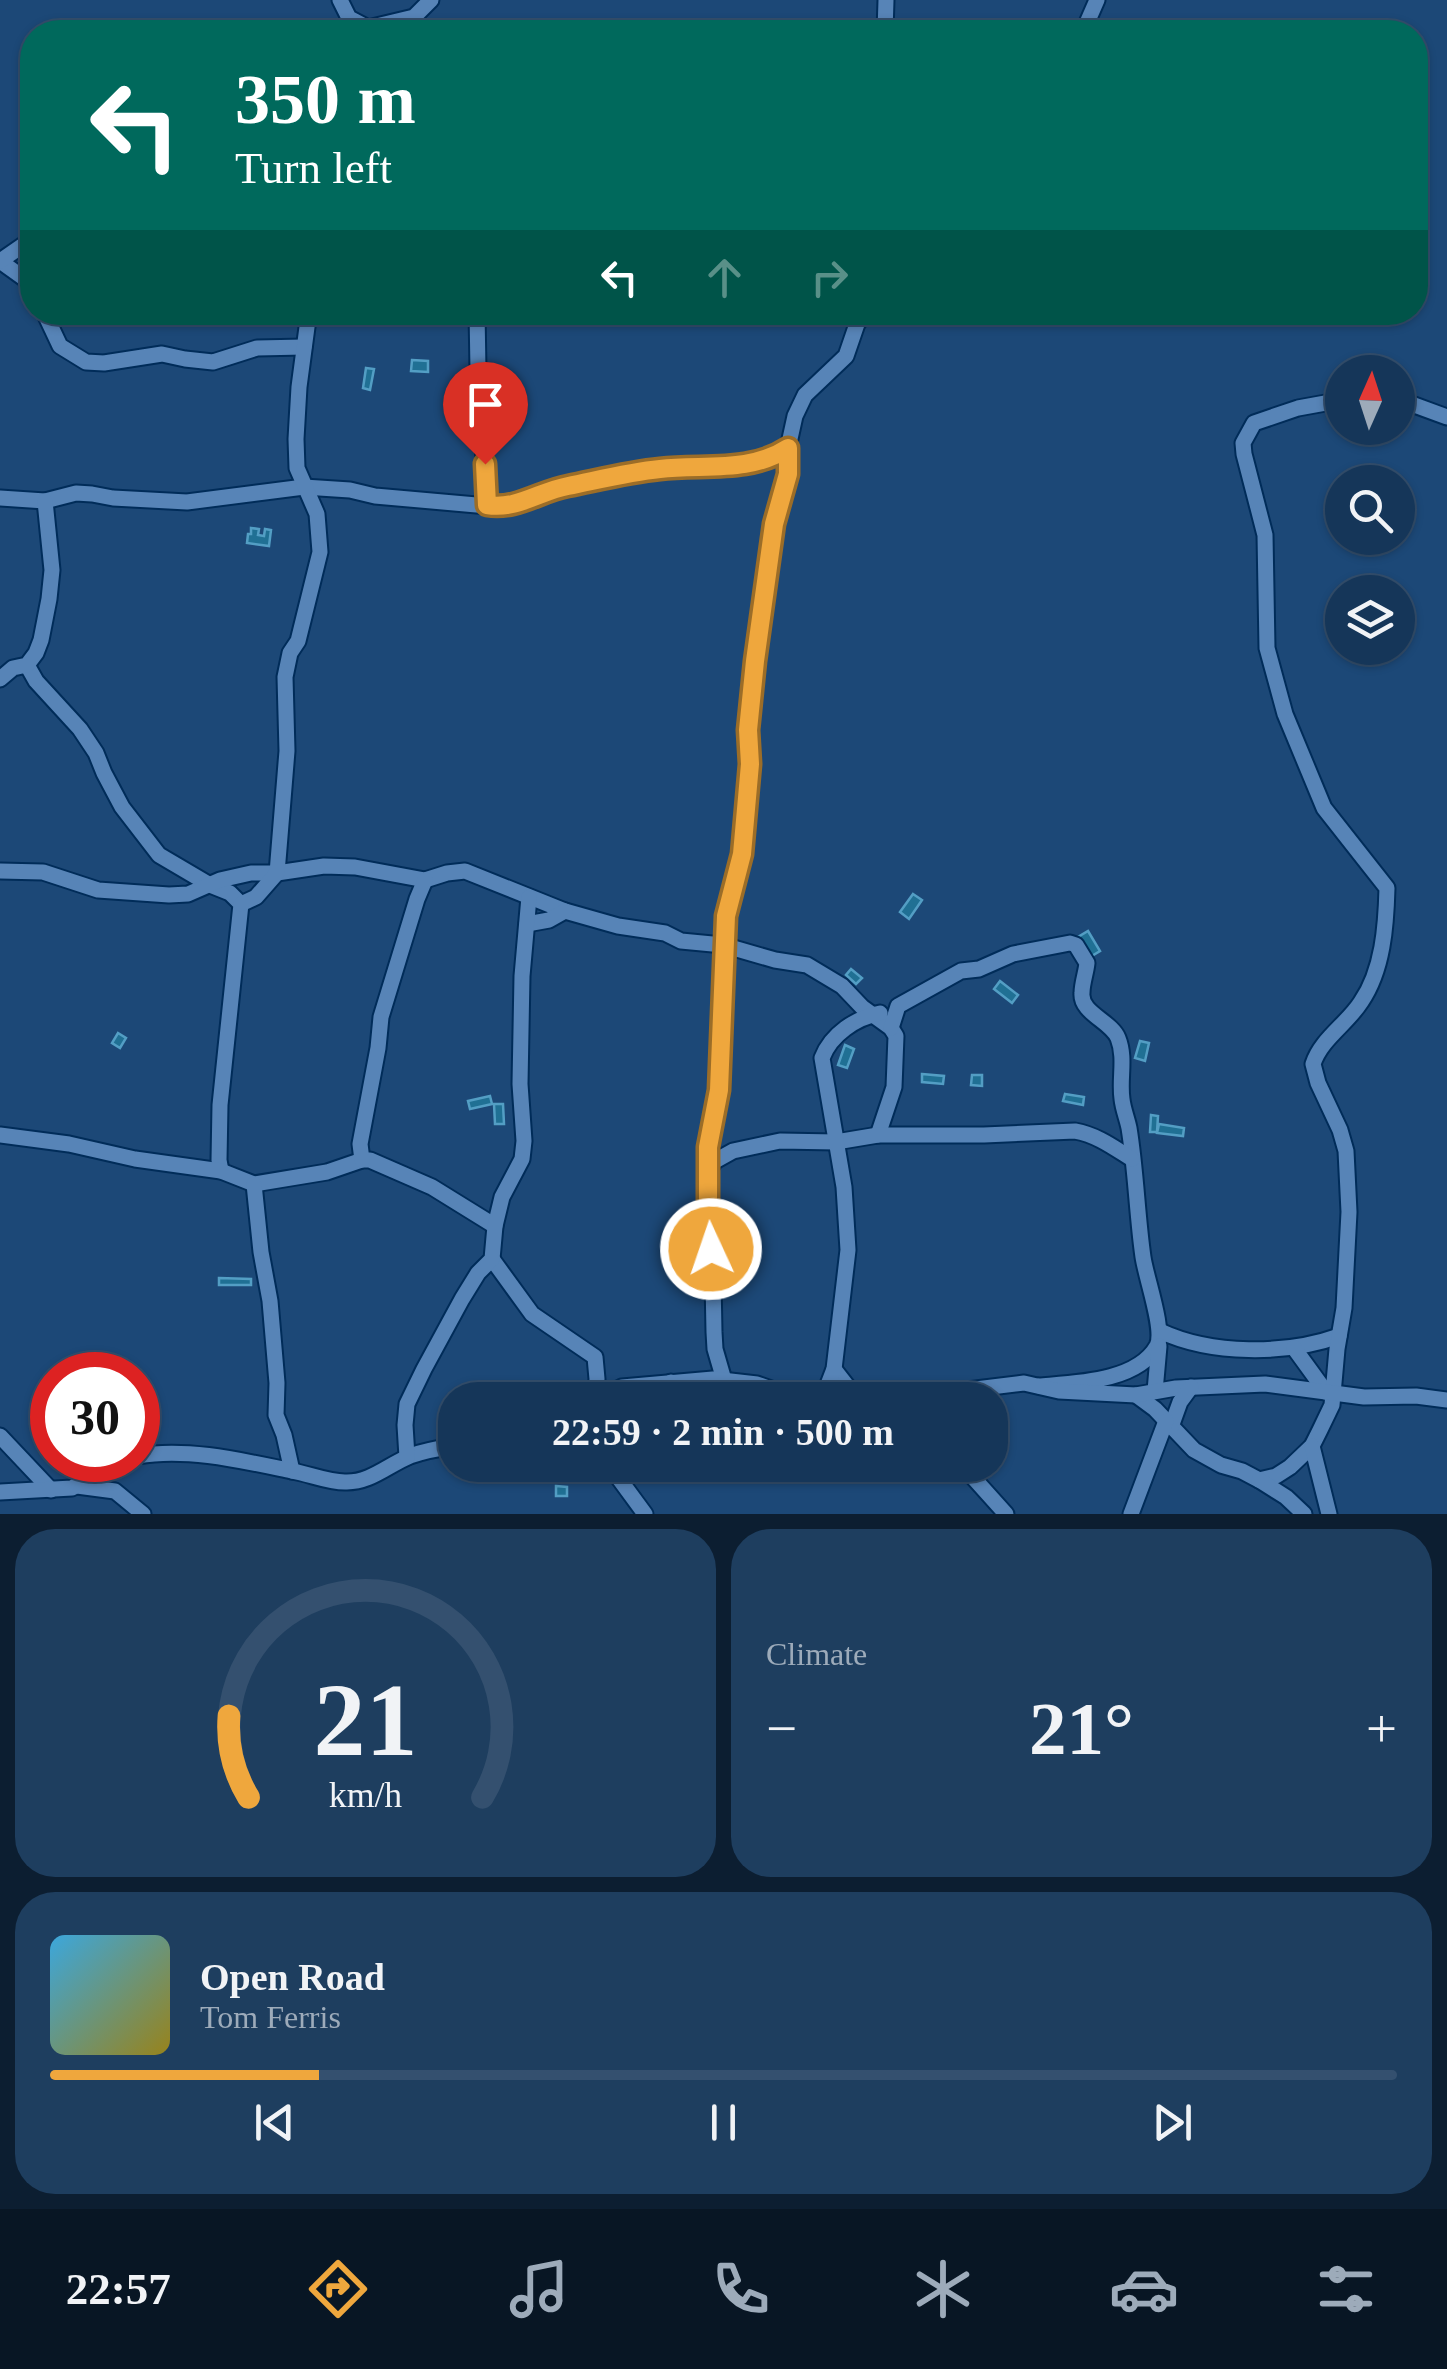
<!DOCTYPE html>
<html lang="en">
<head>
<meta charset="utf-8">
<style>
	:root { --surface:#153659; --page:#1e3e5f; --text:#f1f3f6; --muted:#9dabba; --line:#34506f; --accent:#efa73d }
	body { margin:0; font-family:"Times New Roman",serif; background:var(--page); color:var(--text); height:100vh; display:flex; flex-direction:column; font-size:38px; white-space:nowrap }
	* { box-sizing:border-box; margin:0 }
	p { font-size:32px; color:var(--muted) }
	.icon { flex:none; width:55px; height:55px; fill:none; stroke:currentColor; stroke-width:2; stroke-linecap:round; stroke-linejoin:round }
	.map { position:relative; height:1514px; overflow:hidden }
	.side { display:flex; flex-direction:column; gap:15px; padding:15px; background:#0c1e31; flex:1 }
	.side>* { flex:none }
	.banner { position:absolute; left:20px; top:20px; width:1408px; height:305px; border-radius:40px; box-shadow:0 2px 8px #0004,0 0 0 2px var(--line); background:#00695c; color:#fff; overflow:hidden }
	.needle { width:65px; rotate:3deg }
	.fabs { position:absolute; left:1325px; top:355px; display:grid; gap:20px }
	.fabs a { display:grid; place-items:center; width:90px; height:90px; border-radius:50%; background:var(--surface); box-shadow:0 2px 8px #0004,0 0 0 2px var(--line); font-size:50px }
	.speed { position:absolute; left:30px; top:1352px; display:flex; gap:20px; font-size:50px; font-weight:700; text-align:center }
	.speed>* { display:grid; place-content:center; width:130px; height:130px; border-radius:50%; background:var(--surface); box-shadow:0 2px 8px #0004,0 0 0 2px var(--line); line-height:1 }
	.speed .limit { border:15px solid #d22; background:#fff; color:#111 }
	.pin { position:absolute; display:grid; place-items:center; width:85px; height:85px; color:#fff; margin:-102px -42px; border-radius:50% 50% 50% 0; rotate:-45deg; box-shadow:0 0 10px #0007 }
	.pin .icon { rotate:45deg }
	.me { position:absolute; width:110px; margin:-55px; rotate:357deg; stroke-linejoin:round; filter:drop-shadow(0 0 8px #0008) }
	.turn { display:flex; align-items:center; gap:35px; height:210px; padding:0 50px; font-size:45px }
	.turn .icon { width:130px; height:130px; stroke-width:2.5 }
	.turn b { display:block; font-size:70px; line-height:85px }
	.lanes { display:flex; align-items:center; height:95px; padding:0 50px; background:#0003; justify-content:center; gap:50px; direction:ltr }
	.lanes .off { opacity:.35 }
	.big { font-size:75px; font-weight:700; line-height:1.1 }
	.side .widget { flex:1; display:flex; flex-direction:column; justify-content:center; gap:15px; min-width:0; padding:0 35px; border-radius:40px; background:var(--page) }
	.side .dial { align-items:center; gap:0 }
	.dial svg { height:260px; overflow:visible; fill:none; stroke:var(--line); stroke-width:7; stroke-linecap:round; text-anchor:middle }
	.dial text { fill:var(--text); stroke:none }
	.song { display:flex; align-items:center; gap:30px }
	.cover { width:120px; height:120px; border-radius:15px; background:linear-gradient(135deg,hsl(200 70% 55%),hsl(50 70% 35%)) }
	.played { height:10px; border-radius:5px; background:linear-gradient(90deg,var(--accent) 20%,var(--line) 20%) }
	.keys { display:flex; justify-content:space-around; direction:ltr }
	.heat { display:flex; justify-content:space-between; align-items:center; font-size:55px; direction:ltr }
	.side .tiles { flex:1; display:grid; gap:15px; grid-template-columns:1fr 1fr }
	.widget:last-child { grid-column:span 2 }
	.trip { position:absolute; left:438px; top:1382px; width:570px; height:100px; border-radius:40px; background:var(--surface); box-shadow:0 2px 8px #0004,0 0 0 2px var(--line); font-weight:700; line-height:100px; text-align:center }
	.tab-bar { display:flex; height:160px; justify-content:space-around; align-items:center; background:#081624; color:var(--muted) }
	.tab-bar .icon { width:70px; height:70px }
	.tab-bar .on { color:var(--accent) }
	.tab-bar b { font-size:45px; color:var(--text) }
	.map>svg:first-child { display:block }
	.building { fill:#207094; stroke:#539ec4; stroke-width:2.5 }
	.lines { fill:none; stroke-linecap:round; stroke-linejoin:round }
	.minor-casing { stroke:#002c59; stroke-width:19 }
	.minor { stroke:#5784b7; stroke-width:15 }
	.route-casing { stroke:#9b6d28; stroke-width:25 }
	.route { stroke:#efa73d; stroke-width:18 }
</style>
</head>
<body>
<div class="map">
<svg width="1447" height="1514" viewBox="0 0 1447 1514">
	<rect width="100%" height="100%" fill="#1c4877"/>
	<g class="building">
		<polygon points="412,360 428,361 428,372 411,371"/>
		<polygon points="366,368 374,369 370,390 363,388"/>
		<polygon points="251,528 259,529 258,535 264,536 265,529 271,530 269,546 247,543 248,534 251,534"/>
		<polygon points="913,894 922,900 909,919 900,912"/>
		<polygon points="1088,931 1100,951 1090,957 1078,937"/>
		<polygon points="851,969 862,978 856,984 846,975"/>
		<polygon points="1000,981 1018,995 1012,1003 994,989"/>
		<polygon points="118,1033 126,1038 120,1048 112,1043"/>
		<polygon points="1140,1041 1149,1043 1145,1061 1135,1058"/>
		<polygon points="845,1045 854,1049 847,1068 838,1065"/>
		<polygon points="922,1074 944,1076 943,1084 922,1082"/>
		<polygon points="972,1075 982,1075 982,1086 971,1085"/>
		<polygon points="1065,1094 1084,1097 1083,1105 1063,1101"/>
		<polygon points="490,1096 492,1104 470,1109 468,1101"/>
		<polygon points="494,1104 503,1104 504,1124 495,1124"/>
		<polygon points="1151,1115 1158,1116 1157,1132 1150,1132"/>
		<polygon points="1159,1124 1184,1128 1183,1136 1157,1133"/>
		<polygon points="219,1278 251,1279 251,1285 219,1285"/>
		<polygon points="556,1486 567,1487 567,1496 556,1496"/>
	</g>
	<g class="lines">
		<defs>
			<g id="minor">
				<polyline points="340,0 349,18 368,28 414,17 431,0"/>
				<polyline points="885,32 886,0"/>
				<polyline points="1083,32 1097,0"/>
				<polyline points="0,261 25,279 32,290"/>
				<polyline points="0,261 32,239"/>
				<polyline points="44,312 60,346 86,362 104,363 162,354 185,359 213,362 257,348 304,347"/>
				<polyline points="477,312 478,370 487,505"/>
				<polyline points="1398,399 1447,417"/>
				<path d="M 0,498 L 45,501 L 76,493 L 92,494 L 113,498 L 187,502 L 304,487 L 350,490 L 375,496 L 499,507 C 518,505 535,499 551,489 C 586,482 623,473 659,469 C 703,464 749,473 788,448"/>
				<polyline points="27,665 36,681 80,729 96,753 104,773 122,807 159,855 210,885 230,893 241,904 220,1105 219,1160 221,1171"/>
				<polyline points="0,679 13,668 27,665 36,653 41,640 49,599 52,570 45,501"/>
				<polyline points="0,871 43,872 98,890 169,895 188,894 220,880 251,873 277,873 324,866 355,867 425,880 447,873 465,871 565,911 618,926 665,933 681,941 723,945 775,960 807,965 842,986 862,1007 891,1028 896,1036 894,1087 878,1135"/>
				<polyline points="241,904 256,897 277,873 287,751 285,677 290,653 298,641 320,552 317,514 297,468 296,439 299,387 309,312"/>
				<polyline points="527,924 549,920 565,911"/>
				<path d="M 891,1028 L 898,1006 L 961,971 L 979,969 L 1013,954 L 1070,943 L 1076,945 L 1087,963 C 1086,973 1082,983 1082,993 C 1080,1013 1111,1021 1118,1038 C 1126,1058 1119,1079 1122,1099 C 1123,1109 1127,1118 1129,1128 C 1136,1171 1137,1215 1143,1257 C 1146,1278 1165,1330 1157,1346 C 1137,1382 1074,1383 1039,1386"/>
				<polyline points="0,1135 69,1144 135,1159 221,1171 254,1184 327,1172 362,1160 370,1160 432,1187 495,1226"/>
				<polyline points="362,1160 360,1144 378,1048 381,1017 417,899 425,880"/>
				<path d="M 709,1170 L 715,1161 L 733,1151 L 780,1141 L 836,1142 L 878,1135 L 984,1135 L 1075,1131 C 1097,1135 1113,1147 1132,1159"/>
				<polyline points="254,1184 261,1252 270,1301 277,1383 276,1415 284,1435 292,1471"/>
				<polyline points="492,1259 532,1314 595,1357 597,1379 595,1400"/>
				<path d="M 1160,1331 C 1211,1355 1286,1355 1339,1336"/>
				<polyline points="1294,1348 1326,1392"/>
				<polyline points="834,1369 848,1387 869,1400"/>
				<polyline points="724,1380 715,1349 714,1332 713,1280 708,1218 708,1147 719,1090 723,945 725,916 742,854 749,764 748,730 755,661 774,524 788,474 788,448 795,416 805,395 846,356 857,324 866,312"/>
				<polyline points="1155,1391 1159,1346"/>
				<path d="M 1136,1395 L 1155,1409 L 1194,1450 L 1221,1465 L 1242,1471 L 1259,1480 L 1276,1476 L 1290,1467 L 1312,1446 L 1320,1430 L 1332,1405 L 1337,1349 L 1344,1308 L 1349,1212 L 1346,1151 L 1340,1130 L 1318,1083 L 1313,1064 C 1321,1039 1347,1024 1361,1002 C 1383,970 1386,926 1387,888 L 1324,808 L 1285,714 L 1267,648 L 1265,535 L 1244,454 L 1243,443 L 1254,423 L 1298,408 L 1342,400"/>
				<polyline points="597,1400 622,1387 713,1379 757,1384 802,1400"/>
				<polyline points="654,1400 671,1382"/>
				<path d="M 822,1400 L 834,1369 L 848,1250 L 844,1187 L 822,1058 C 831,1034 856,1018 880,1013"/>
				<polyline points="885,1400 1024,1383 1059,1391 1136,1395 1176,1388 1265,1384 1364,1397 1416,1396 1447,1400"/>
				<polyline points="1171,1427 1180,1402 1191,1387"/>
				<polyline points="0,1436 51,1490"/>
				<polyline points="1312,1446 1329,1514"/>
				<path d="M 138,1456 C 186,1447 244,1461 292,1471 C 310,1474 327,1482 345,1482 C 370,1483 388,1465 410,1456 C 424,1451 440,1448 455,1446"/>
				<polyline points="407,1457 405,1425 407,1404 424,1369 462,1299 478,1273 492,1259 495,1226 502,1197 522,1159 524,1141 520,1084 522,976 529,897"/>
				<polyline points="609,1465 645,1514"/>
				<polyline points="962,1465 1006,1514"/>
				<polyline points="1259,1480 1286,1497 1304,1514"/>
				<polyline points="77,1486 115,1491 143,1514"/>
				<polyline points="0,1492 72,1488 113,1463 122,1460"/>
				<polyline points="1131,1514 1166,1421"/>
			</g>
		</defs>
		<use href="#minor" class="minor-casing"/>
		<use href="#minor" class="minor"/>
	</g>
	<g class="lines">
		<defs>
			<path id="route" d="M 485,464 L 487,505 C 517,510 540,491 568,486 C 598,480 629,472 660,469 C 704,464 750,473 788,448 L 788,474 L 774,524 L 755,661 L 748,730 L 750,764 L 742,854 L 726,916 L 719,1090 L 708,1147 L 708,1218 L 711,1249"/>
		</defs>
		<use href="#route" class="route-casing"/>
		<use href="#route" class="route"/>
	</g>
</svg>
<div class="fabs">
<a><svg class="needle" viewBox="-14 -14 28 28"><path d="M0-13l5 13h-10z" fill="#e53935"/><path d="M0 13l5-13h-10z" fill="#9dabba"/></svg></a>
<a><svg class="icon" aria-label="search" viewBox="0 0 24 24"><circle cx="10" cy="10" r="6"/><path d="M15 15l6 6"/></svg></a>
<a><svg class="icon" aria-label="layers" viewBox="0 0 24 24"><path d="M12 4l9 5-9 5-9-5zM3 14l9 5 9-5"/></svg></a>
</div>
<div class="speed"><div class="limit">30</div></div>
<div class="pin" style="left:485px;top:464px;background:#d93025"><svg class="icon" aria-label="arrive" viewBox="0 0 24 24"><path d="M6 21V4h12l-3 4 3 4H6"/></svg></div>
<svg class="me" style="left:711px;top:1249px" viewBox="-20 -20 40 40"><circle r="17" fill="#efa73d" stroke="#fff" stroke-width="3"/><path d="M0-11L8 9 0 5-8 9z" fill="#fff"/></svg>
<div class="trip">22:59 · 2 min · 500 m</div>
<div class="banner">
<div class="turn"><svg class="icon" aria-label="left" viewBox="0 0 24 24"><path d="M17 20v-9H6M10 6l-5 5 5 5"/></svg><div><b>350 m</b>Turn left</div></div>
<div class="lanes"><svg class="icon" aria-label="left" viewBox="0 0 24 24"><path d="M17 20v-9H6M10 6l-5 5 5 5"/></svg><svg class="icon off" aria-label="ahead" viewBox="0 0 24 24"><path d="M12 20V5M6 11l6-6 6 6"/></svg><svg class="icon off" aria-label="right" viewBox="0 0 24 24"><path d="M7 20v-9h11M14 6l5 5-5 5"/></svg></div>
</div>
</div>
<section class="side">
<div class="tiles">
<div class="widget dial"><svg viewBox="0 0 100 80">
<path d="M14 69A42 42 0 1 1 86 69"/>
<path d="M14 69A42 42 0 0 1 8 44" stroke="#efa73d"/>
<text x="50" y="56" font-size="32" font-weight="700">21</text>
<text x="50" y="72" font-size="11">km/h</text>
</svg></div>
<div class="widget"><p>Climate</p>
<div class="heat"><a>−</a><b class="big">21°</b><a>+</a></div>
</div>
<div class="widget">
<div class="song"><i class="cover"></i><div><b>Open Road</b><p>Tom Ferris</p></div></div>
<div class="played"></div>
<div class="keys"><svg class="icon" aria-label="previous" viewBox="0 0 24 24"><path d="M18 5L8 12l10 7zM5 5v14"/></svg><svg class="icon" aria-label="pause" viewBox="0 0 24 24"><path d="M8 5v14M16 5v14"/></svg><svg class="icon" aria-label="next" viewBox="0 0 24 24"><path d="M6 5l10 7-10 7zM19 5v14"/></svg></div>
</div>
</div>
</section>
<nav class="tab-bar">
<b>22:57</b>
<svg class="icon on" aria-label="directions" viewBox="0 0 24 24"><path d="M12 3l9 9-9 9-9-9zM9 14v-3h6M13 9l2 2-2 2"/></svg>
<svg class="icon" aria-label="music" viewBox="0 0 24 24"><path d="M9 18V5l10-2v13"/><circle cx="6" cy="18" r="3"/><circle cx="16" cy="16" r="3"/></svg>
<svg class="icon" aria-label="phone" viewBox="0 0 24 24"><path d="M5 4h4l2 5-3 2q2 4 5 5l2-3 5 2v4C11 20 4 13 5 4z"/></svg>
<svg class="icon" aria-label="climate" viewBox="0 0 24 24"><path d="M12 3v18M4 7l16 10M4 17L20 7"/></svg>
<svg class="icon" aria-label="car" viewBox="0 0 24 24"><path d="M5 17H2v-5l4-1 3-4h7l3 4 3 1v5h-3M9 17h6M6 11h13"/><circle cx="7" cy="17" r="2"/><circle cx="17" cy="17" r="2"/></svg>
<svg class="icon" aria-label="filters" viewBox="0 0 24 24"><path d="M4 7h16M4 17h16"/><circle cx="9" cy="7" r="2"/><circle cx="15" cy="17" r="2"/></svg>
</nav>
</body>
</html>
